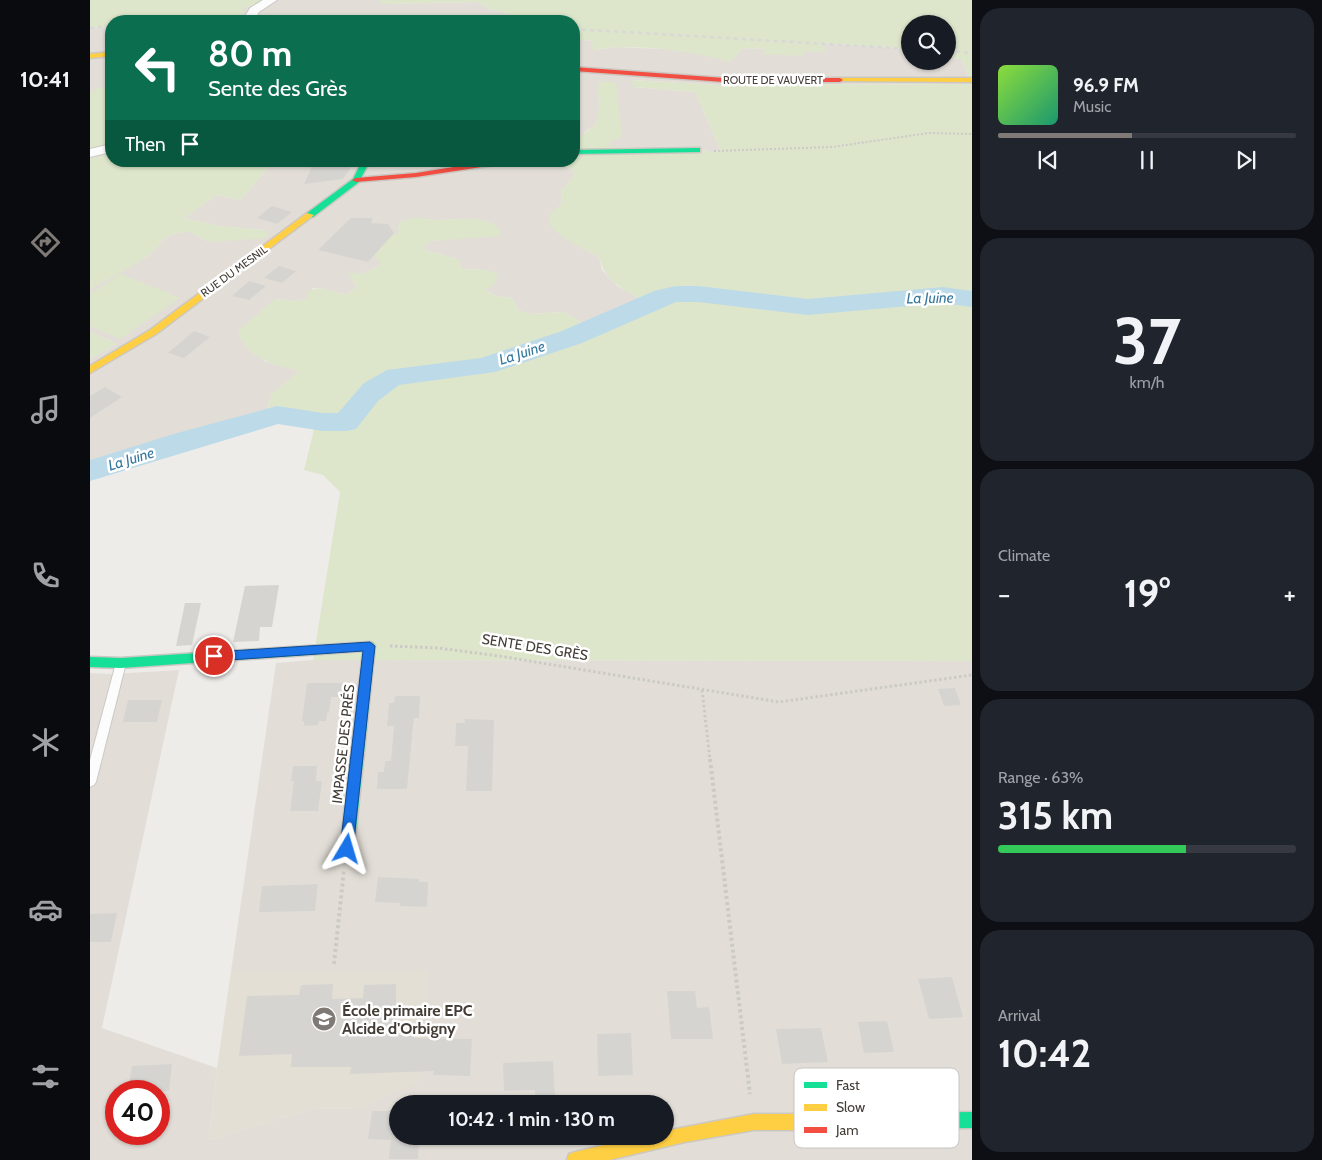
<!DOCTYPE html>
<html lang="en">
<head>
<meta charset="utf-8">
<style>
	:root { --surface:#171b24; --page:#20242c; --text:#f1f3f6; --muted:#9ea1a6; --line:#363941; --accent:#7f7a75 }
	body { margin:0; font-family:Cabin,sans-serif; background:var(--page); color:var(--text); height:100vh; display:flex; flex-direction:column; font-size:19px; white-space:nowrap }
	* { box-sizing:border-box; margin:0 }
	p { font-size:16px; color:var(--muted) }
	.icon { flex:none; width:28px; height:28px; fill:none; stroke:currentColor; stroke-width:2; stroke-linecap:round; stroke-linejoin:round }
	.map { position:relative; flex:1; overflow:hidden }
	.panel { display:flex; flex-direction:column; gap:8px; padding:8px; background:#0d0f14; width:350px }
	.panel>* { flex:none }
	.banner { position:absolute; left:15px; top:15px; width:475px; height:152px; border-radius:20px; box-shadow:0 1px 4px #0004; background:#0b6e4f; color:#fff; overflow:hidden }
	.controls { position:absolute; left:811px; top:15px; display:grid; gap:10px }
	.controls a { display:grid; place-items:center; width:55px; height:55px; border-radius:50%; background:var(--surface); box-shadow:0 1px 4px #0004; font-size:25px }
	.speed { position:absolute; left:15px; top:1080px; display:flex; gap:10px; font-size:25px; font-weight:700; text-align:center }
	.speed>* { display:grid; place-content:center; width:65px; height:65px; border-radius:50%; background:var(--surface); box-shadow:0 1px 4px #0004; line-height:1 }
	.speed .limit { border:8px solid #d22; background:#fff; color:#111 }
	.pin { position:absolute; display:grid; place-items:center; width:42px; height:42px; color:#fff; margin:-21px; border:2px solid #fff; border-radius:50%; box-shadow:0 1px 5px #0007 }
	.me { position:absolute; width:55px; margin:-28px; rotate:7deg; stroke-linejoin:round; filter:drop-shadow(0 0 4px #0008) }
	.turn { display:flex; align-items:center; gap:18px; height:105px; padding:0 20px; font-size:22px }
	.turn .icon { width:65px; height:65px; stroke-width:2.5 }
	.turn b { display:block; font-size:35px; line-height:42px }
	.then { display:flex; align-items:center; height:48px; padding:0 20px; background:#0003; gap:10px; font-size:19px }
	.big { font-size:38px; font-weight:800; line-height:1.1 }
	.panel .card { flex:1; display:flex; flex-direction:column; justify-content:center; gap:8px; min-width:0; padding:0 18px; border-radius:20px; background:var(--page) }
	.panel .dial { align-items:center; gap:0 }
	.dial b { font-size:65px; line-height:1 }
	.song { display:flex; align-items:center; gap:15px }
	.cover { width:60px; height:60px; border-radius:8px; background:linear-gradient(135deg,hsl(90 70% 55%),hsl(160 70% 35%)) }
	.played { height:5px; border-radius:2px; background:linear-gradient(90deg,var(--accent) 45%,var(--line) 45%) }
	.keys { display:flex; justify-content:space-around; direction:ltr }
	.heat { display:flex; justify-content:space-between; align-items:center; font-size:28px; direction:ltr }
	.charge { height:8px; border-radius:4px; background:linear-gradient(90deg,#34c759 63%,var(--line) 0) }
	.trip { position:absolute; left:299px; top:1095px; width:285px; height:50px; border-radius:25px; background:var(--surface); box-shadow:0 1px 4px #0004; font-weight:800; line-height:50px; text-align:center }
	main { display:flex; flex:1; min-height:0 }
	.dock { display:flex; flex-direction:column; width:90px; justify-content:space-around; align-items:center; background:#090b0e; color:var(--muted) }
	.dock .icon { width:35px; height:35px }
	.dock .current { color:var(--accent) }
	.dock b { font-size:22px; color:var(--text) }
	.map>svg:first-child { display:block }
	.residential { fill:#e2ded7; fill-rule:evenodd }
	.education { fill:#e4dfd5 }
	.green { fill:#dde6cb }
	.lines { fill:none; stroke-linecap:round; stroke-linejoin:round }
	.river { fill:#bddae9; fill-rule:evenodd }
	.building { fill:#d6d4d0 }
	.lane-casing { stroke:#cbc8c5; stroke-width:2 }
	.street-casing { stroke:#cbc8c5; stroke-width:2 }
	.fast-casing { stroke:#ccc8c1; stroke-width:3 }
	.slow-casing { stroke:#ccc8c1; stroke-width:3 }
	.jam-casing { stroke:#ccc8c1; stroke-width:3 }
	.path-far2 { stroke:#cccac6; stroke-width:2; stroke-dasharray:2 2; stroke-linecap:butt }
	.path-far1 { stroke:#cccac6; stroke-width:3; stroke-dasharray:2.5 2.5; stroke-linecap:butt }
	.path { stroke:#cccac6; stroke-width:4; stroke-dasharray:3 3; stroke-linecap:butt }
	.lane { fill:#fcfcfc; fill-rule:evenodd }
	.street { fill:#fcfcfc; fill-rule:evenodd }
	.fast { fill:#16e098; fill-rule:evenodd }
	.slow { fill:#ffcf43; fill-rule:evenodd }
	.jam { fill:#f24e42; fill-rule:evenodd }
	.rail { stroke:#d9d8d8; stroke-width:2.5; stroke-dasharray:4 4; stroke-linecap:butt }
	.route { fill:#1a73e8; stroke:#114b97 }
	.labels { text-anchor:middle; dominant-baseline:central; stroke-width:5; stroke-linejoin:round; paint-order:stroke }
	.far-street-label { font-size:11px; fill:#433d36; stroke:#fff }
	.street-label { font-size:14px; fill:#433d36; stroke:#fff }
	.water-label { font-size:15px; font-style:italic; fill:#38799e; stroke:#fff }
	.near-poi-label { font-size:16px; font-weight:bold; fill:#433d36; stroke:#fff; text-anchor:start }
	.key { fill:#fff; stroke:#c7c5c3; stroke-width:1 }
	.key-label { font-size:14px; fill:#433d36 }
</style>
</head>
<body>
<main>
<nav class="dock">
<b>10:41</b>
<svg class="icon current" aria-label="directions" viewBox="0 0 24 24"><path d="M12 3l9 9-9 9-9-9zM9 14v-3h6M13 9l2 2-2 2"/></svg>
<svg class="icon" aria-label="music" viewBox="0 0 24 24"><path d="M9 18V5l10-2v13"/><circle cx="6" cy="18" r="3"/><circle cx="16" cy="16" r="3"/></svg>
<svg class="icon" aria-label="phone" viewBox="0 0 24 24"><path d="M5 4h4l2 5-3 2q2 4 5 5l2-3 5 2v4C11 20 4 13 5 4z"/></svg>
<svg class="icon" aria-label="climate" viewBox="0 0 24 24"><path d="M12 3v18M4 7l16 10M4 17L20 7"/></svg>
<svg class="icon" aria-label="car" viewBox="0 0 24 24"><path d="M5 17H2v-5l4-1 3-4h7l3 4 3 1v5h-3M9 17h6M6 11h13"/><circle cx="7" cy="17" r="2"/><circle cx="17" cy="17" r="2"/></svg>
<svg class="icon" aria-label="filters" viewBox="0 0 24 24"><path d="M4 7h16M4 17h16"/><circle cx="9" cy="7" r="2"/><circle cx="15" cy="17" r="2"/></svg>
</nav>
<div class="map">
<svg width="882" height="1160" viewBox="0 0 882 1160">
	<rect width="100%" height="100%" fill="#eeece9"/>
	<g class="residential">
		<polygon points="180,0 288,0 294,4 387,2 401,9 429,16 431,21 100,21 153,18 153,8"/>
		<polygon points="21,27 21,121 17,120 5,91 0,91 0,28"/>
		<polygon points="484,39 503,41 502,45 506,50 525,47 575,49 617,55 640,62 653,48 675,49 674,53 712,55 714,51 736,51 729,43 820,49 820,61 858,61 858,58 871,59 882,84 628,85 543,80 543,87 605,92 630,149 622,153 612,150 519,147 508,97 510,114 505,123 505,126 497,130 492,136 484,141"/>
		<polygon points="184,161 466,162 483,170 484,176 472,190 471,205 462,213 492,248 509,257 512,270 527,286 548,297 545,314 529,327 505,331 474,312 442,314 429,311 422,298 406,296 395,290 396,270 373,269 370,265 370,260 335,250 333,244 341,241 357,239 389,219 346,220 325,218 309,223 308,234 291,246 291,265 272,274 258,274 267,286 257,295 228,288 223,288 217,299 204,301 185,299 174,361 211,371 182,393 176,412 0,460 0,359 27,344 0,332 0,289 58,256 71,241 83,234 99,231 119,242 174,230 129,226 94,218 127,195 150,200"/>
		<path d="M 223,660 L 882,661 L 882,1160 L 0,1160 L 0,673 L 21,674 L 89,670 L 12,1028 L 127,1068 L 119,1140 L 222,1109 L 271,1108 L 337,971 L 141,971 L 186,663 ZM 26,1091 L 69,1091 L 69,1134 L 26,1134 ZM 308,1104 L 575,1104 L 575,1136 L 308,1136 Z"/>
	</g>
	<polygon class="education" points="141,971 338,971 329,1082 271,1108 222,1109 119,1140 127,1068"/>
	<g class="green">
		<polygon points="0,0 180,0 153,8 153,18 100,21 21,21 21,27 0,28"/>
		<path d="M 288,0 L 882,0 L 882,83 L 871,59 L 858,58 L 858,24 L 820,24 L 820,49 L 730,43 L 737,52 L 714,51 L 712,56 L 674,54 L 675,49 L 653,48 L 640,62 C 603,51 566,47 528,47 C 519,47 510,50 501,50 L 503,41 L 484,39 L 484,21 L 431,21 L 429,16 L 401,9 L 387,2 L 294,4 Z"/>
		<path d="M 542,80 L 628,85 L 882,84 L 882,661 L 223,660 L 250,492 L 233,475 L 214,470 L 225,425 C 204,426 191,427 176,412 L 182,393 L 210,371 C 185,365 156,359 148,331 L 185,299 L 204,301 L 217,299 L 218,291 L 228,288 L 257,295 L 267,286 L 257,273 L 272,274 L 291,265 L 283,252 L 292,249 L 291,246 L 277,237 L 301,237 L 308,233 L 309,223 C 313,221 319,218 324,218 C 330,217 337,220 344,220 C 363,221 399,212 411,232 L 408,236 L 341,241 L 334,245 L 335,250 L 370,260 L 370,265 L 373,269 L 396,270 L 408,273 L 404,285 L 395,290 L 406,296 L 422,298 L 429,311 L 442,314 L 474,312 L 505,331 L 529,327 L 545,314 L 548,297 C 528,287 515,280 509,257 C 497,250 460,235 459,220 C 459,213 466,209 471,205 L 472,190 L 484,176 L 483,170 L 463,161 L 484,161 L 484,141 C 492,136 497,130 505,126 L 505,123 C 513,110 506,97 509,82 L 519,81 L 526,83 L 532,136 L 519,143 L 519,147 L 612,150 L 622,153 L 630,149 L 605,92 L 543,87 Z"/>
		<path d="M 18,87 L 17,119 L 21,121 L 21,161 L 184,161 L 150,200 L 127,195 L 94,218 L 129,226 L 174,230 L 179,234 L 175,238 L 119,242 L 99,231 L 83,234 L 71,241 C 66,257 16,280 0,289 L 0,91 L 5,91 L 6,88 Z"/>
		<polygon points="31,274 90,298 30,339 0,326 0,294"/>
		<polygon points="0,332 27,344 0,359"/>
	</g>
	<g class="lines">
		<polygon class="river" points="586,286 608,286 718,299 853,287 882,291 882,307 853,303 718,315 608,302 586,302 492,343 405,372 309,385 288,401 266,429 256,431 233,431 188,424 0,481 0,460 87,433 187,406 233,413 248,413 274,383 297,370 391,358 472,331 564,291"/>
	</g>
	<g class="building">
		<polygon points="224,161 265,161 253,179 214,184"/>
		<polygon points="182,206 202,212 187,224 167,218"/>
		<polygon points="261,218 283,218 281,223 298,224 304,233 278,262 228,250"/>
		<polygon points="189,266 206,271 192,283 174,278"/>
		<polygon points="159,281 176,286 159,300 142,296"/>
		<polygon points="104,331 120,337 94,358 78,353"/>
		<polygon points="15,387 32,397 0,418 0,396"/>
		<polygon points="189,585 182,627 170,627 169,641 143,642 155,586"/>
		<polygon points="95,603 111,603 102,645 86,646"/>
		<polygon points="217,683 258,683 256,697 241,697 239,713 237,713 236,721 229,721 228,725 214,726 214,721 212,721"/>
		<polygon points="865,688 871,705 854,706 848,689"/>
		<polygon points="305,696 330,696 329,718 324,718 323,726 317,789 287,789 288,772 294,772 295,761 301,761 304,726 297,726 299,703 304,703"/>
		<polygon points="38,700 72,700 67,722 33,722"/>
		<polygon points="375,719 404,720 402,791 376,791 378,746 365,746 366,723 375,723"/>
		<polygon points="203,766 227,766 226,781 232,781 228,811 200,811 204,781 201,781"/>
		<polygon points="288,877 329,879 329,882 338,882 337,907 310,906 310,903 285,902"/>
		<polygon points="228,884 225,911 169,912 172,886"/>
		<polygon points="27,913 21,942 0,942 0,914"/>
		<polygon points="862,977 873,1017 839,1019 828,979"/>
		<polygon points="243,984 242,999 273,998 274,985 306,984 306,1033 325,1032 324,1038 382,1039 380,1076 343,1075 344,1071 260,1074 261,1067 201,1067 202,1054 149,1056 157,996 209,995 211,985"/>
		<polygon points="577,991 605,991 607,1008 619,1007 623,1039 581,1039"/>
		<polygon points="797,1021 804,1052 774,1053 768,1022"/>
		<polygon points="731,1028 738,1062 692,1064 686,1029"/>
		<polygon points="541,1033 543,1075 508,1076 507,1034"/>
		<polygon points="463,1061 465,1099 446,1100 445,1090 414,1091 413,1063"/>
		<polygon points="82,1064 79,1091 38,1091 42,1066"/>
		<polygon points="282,1111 308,1111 308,1136 329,1136 328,1159 299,1159 301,1140 278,1139"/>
	</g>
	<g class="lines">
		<defs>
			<polygon id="lane" points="31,659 35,660 36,663 6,782 4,785 0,787 0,760 26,663 27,660"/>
			<g id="street">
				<polygon points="173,0 187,0 169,12 164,21 152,21 160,8"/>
				<polygon points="21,144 21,152 0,157 0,149"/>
			</g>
			<g id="fast">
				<polygon points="607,148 610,148 610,152 484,154 484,150"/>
				<polygon points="272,161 280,161 269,182 223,217 217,217 217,213 263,179"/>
				<polygon points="279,642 283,643 285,646 264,849 262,853 257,855 252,853 250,849 273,651 31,668 0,667 0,657 31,658"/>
				<polygon points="882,1112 882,1128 704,1130 698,1128 696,1122 698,1116 704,1114"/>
			</g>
			<g id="slow">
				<polygon points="21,52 21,56 0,58 0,54"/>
				<polygon points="750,78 882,78 882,82 748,81 748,79"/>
				<polygon points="217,213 224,215 66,334 0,373 0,366 60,330"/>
				<polygon points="664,1114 704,1114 710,1116 712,1122 710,1128 704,1130 664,1130 595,1142 519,1160 477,1160 479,1154 485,1152 551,1136 575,1136 575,1131"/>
			</g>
			<g id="jam">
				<polygon points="484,67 634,78 750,78 753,80 750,82 634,82 484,71"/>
				<polygon points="401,161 422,161 418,163 326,177 266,182 262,180 266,178 326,173"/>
			</g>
		</defs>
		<use href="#lane" class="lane-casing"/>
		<use href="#street" class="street-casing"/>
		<use href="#fast" class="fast-casing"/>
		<use href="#slow" class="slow-casing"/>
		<use href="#jam" class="jam-casing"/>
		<polyline class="path-far2" points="624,151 742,147 839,133 882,134"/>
		<g class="path-far1">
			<polyline points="300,646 348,648 409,656 689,702 882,675"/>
			<polyline points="612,690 620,760"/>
		</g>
		<g class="path">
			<polyline points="620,759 660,1094"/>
			<polyline points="244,964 254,870"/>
		</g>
		<use href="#lane" class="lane"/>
		<use href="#street" class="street"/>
		<use href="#fast" class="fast"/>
		<use href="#slow" class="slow"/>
		<use href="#jam" class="jam"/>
		<g class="rail">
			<polyline points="104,21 226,17 367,21"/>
			<polyline points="0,28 21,26"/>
			<polyline points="484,29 820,49"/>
			<polyline points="858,51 882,53"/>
		</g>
	</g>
	<polygon class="route" points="280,642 285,646 263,849 261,853 257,855 252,853 250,849 273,651 124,661 119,660 118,656 119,653 124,652"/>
	<defs>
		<symbol id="school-disc" viewBox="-11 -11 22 22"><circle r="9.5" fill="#7f7a75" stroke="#fff"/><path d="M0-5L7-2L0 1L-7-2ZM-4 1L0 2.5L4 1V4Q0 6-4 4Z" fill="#fff"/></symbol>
	</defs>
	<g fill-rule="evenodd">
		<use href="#school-disc" x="220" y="1005" width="28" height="28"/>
	</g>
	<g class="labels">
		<g class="far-street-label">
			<text x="683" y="80">ROUTE DE VAUVERT</text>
			<text transform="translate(144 271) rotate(-36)">RUE DU MESNIL</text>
		</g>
		<g class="street-label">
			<text transform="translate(445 647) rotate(9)">SENTE DES GRÈS</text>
			<text transform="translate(253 744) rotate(-84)">IMPASSE DES PRÉS</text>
		</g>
		<g class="water-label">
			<text transform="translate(840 298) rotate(-1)">La Juine</text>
			<text transform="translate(432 353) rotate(-18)">La Juine</text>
			<text transform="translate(41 459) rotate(-17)">La Juine</text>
		</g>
		<g class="near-poi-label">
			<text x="252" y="1010">École primaire EPC<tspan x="252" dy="18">Alcide d'Orbigny</tspan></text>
		</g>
	</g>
	<rect x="704" y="1068" width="165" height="80" rx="8" class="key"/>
	<rect x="714" y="1082" width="23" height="6" fill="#16e098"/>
	<rect x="714" y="1104" width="23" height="7" fill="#ffcf43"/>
	<rect x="714" y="1127" width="23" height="6" fill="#f24e42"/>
	<g class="key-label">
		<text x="746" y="1090">Fast</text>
		<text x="746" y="1112">Slow</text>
		<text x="746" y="1135">Jam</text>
	</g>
</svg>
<div class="controls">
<a><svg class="icon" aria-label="search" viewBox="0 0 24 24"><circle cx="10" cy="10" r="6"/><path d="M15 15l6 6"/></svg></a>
</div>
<div class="speed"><div class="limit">40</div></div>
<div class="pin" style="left:124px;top:656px;background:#d93025"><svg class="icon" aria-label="arrive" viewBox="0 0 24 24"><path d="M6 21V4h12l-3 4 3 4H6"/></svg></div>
<svg class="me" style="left:257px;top:849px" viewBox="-20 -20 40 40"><path d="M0-17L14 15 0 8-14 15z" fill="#1a73e8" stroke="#fff" stroke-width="4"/></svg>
<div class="trip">10:42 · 1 min · 130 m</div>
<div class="banner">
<div class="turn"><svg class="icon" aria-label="left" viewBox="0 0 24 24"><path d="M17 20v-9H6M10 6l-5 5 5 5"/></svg><div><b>80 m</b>Sente des Grès</div></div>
<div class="then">Then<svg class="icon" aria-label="arrive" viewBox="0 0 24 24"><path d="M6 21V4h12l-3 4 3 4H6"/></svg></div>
</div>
</div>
<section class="panel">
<div class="card">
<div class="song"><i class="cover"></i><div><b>96.9 FM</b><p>Music</p></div></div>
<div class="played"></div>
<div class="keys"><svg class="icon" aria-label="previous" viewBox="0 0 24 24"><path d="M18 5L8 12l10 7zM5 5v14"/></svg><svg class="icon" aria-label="pause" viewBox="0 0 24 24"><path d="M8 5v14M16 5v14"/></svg><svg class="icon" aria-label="next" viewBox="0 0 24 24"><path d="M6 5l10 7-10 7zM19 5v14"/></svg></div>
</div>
<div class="card dial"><b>37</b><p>km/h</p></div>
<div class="card"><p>Climate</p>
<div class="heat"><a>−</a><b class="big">19°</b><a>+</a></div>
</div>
<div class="card"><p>Range · 63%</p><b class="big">315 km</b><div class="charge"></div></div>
<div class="card"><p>Arrival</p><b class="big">10:42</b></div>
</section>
</main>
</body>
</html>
